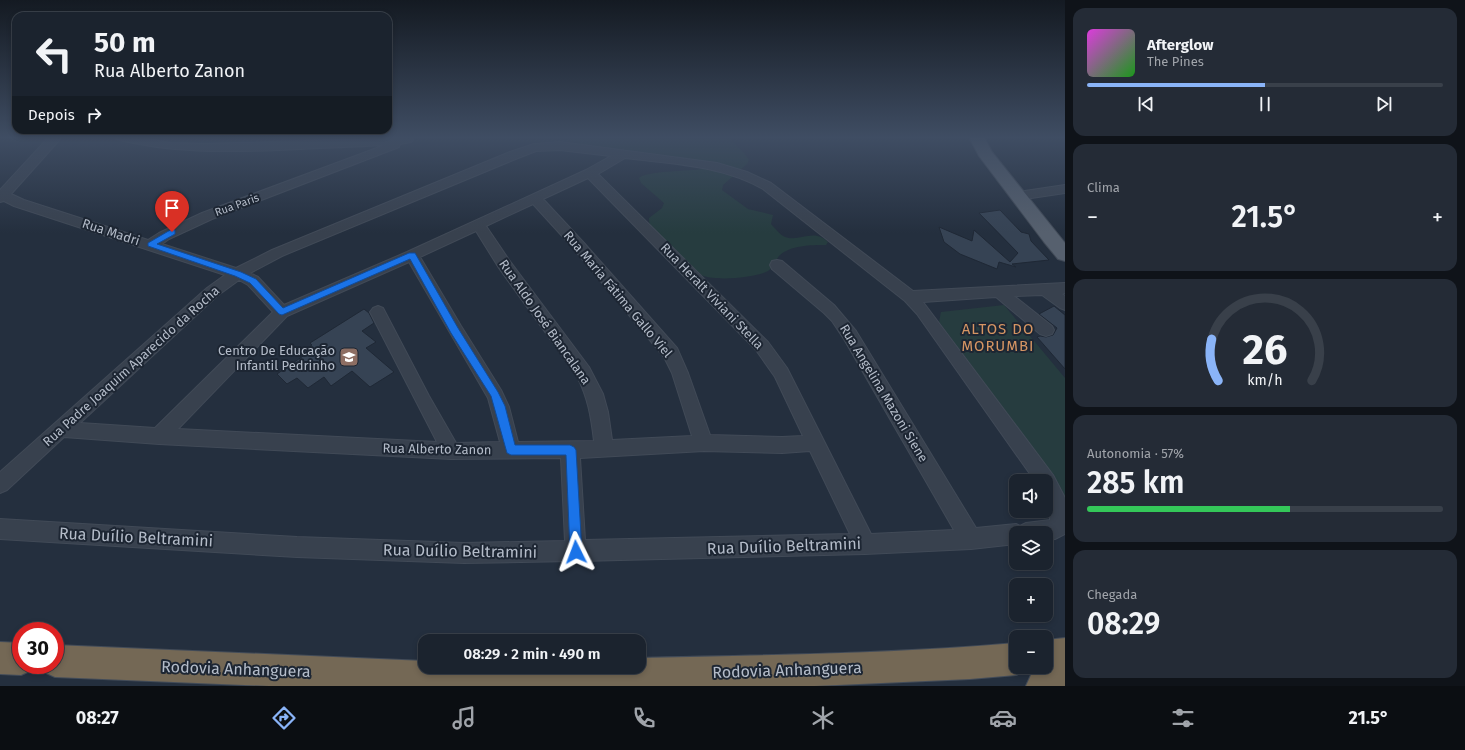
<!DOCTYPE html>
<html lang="pt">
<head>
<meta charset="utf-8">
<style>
	:root { --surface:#1b232e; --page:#242b36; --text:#f1f3f6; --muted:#a0a4aa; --line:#39404a; --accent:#8ab4f8 }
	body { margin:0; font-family:"Fira Sans",sans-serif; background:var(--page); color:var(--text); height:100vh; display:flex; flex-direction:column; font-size:15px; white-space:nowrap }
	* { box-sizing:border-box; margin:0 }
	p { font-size:13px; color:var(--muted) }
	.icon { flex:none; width:22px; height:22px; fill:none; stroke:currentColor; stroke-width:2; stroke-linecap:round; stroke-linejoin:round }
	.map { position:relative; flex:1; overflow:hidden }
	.sheet { display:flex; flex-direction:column; gap:8px; padding:8px; background:#0f1319; width:400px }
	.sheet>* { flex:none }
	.hud { position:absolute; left:12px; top:12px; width:380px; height:122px; border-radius:12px; box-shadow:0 2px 6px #0003,0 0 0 1px var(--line); background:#1b232e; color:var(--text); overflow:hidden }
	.fabs { position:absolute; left:1009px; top:474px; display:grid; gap:8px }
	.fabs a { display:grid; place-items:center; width:44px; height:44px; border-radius:8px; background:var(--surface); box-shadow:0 2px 6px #0003,0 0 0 1px var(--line); font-size:20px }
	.speed { position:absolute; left:12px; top:622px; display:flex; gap:8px; font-size:20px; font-weight:700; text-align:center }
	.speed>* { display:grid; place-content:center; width:52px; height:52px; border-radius:50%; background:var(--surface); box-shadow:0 2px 6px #0003,0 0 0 1px var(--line); line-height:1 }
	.speed .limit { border:6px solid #d22; background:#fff; color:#111 }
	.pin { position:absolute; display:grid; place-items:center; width:34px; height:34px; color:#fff; margin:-41px -17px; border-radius:50% 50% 50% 0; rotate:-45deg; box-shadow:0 0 4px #0007 }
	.pin .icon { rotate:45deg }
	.me { position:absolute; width:44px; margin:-22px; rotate:357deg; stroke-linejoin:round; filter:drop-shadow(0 0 3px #0008) }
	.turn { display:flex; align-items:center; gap:14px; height:84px; padding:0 16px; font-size:18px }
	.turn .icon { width:52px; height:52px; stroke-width:2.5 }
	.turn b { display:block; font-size:28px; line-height:34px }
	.then { display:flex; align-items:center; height:38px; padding:0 16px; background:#0003; gap:8px; font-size:15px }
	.big { font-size:30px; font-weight:600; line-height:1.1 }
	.sheet .tile { flex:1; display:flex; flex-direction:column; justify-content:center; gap:6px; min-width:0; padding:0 14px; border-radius:12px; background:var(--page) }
	.sheet .dial { align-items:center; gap:0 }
	.dial svg { height:104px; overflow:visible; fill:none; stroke:var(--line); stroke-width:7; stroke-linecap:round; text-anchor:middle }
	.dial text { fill:var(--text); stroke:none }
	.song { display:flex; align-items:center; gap:12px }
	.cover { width:48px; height:48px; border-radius:6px; background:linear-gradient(135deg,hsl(300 70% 55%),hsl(120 70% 35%)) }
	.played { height:4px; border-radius:2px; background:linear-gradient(90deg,var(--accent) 50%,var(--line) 50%) }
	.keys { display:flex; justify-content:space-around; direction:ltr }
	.heat { display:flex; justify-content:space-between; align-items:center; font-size:22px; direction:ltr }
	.charge { height:6px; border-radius:3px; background:linear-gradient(90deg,#34c759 57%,var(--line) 0) }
	.trip { position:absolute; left:418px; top:634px; width:228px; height:40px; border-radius:12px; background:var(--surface); box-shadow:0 2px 6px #0003,0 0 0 1px var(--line); font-weight:600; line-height:40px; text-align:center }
	.tab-bar { display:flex; height:64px; justify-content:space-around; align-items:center; background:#0b0e12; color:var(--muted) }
	.tab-bar .icon { width:28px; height:28px }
	.tab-bar .active { color:var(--accent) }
	.tab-bar b { font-size:18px; color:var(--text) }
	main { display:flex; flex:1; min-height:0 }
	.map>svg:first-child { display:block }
	.green { fill:#263c3f }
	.building { fill:#364354; stroke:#1f2835 }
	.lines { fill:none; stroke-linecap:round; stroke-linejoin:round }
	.minor-casing { stroke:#414a57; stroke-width:2 }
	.major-casing { stroke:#414a57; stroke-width:2 }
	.highway-casing { stroke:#434c59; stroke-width:2 }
	.minor { fill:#38414e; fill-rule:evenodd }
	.major { fill:#56606e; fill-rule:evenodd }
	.highway { fill:#746855; fill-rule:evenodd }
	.route { fill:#1a73e8; stroke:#114b97 }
	.labels { text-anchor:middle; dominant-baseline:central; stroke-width:4; stroke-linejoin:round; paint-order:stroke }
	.far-street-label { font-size:11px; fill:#b4bcc9; stroke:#1d2633 }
	.street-label { font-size:13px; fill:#b4bcc9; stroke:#1d2633 }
	.poi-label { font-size:13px; fill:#b4bcc9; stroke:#1d2633; text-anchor:end }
	.quarter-label { font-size:15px; letter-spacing:1px; fill:#d59563; stroke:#1d2633 }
	.near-street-label { font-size:16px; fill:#b4bcc9; stroke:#1d2633 }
</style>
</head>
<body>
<main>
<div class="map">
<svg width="1065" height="686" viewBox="0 0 1065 686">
	<rect width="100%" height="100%" fill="#242f3e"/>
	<g class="green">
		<path d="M 566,137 L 731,137 L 731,140 L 744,153 L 749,160 L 747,164 L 723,185 L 722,190 L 748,209 L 773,215 L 771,224 C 775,228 780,235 785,237 C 801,242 813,228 828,242 L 826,245 C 811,245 790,245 779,256 C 775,261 773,267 768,271 C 755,278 712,282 699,274 C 690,270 679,256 672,249 C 663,241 648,231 649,218 L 662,208 L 664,203 L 641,183 L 639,178 C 645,171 691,171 702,169 L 702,167 L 587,147 Z"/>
		<polygon points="1004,305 1065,378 1065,498 1055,478 939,322 941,312"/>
	</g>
	<g class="building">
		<polygon points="1000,210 1021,232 1029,234 1031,241 1049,260 1012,264 1016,267 999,262 997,269 960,254 944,242 939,227 972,241 974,230 1010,262 1018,253 979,213"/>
		<polygon points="1054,306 1065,315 1065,369 1037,337 1040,336 1046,337 1053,335 1057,328 1039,314"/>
		<polygon points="364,309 369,313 374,323 362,331 376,342 366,348 394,372 370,387 352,371 331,386 324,377 308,388 297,378 287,384 277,374 306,354 303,351 312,345 310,343"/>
	</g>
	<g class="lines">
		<defs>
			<g id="minor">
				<path d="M 49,137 L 62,137 L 11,194 L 24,200 L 148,240 L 159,233 L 202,213 L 385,145 C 350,147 314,148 279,150 C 224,152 170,153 116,139 L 114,137 L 135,137 L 171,143 L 206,144 L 411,138 L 413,140 L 411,142 L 400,144 L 399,147 L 212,219 L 169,239 L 162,244 L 236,268 L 272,250 L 510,152 L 534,144 L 560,142 L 717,163 L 747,172 L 771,183 L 913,291 L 1065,283 L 1065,293 L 1062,294 L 1065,296 L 1065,310 L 1060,308 L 1042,295 L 1014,296 L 1052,326 L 1054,330 L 1052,334 L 1046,336 L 1040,334 L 996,297 L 923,302 L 1053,475 L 1065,498 L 1065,534 L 1055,539 L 1046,540 L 1046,533 L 1016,533 L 1016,544 L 971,549 L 865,554 L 580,561 L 576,562 L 572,561 L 464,563 L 297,557 L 0,539 L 0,519 L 297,537 L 464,543 L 565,541 L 561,458 L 451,459 L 159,444 L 64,437 L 7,490 L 0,493 L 0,472 L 207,288 L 225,275 L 14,206 L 4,201 L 0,202 L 0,190 ZM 560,150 L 611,156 L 586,170 L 407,252 L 284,305 L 258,277 L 250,273 L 282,256 L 518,158 L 536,151 ZM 625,158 C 671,164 722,165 763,189 L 905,301 L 917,314 L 1035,481 L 1046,481 L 1046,499 L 1049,508 L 1050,520 L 1026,523 L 1020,526 L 1016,524 L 976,528 L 856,331 L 834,305 L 782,261 L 777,260 L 772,261 L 770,265 L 772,269 L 824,313 L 832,321 L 844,339 L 954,530 L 871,534 L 787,368 L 768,342 L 598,174 ZM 588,178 L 756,350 L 775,377 L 803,436 L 782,437 L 710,435 L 688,373 L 677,348 L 584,243 L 543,199 ZM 533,204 L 574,249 L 664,357 L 672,373 L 692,436 L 612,440 L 608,412 L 603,394 L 589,367 L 509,260 L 486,226 ZM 476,231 L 499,268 L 577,376 C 588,398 591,416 594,441 L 518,442 L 509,407 L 501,390 L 461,326 L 420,257 ZM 409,262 L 488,398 L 500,442 L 456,443 L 429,396 L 383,308 L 378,306 L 373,308 L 370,312 L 437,442 L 178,429 L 287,316 ZM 239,280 L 248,285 L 273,312 L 155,428 L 80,423 L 217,296 ZM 704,451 L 782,453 L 810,451 L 850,534 L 585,540 L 580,458 Z"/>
				<polygon points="1065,185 1065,193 1018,200 1013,199 1012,196 1013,193 1018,192"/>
			</g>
			<polygon id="major" points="969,137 984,137 992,152 1065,243 1065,261 1058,259 1044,242 979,156"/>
			<g id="highway">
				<polygon points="1065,638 1065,686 1026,686 1031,675 1042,670 1035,667 1046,667 1046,640"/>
				<polygon points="0,642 21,643 21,665 34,665 32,670 21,675 0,674"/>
				<path d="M 1016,643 L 1016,667 L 1028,667 L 1027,670 L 1016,675 L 970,679 L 815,686 L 269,686 L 55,677 L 44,672 L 41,665 L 55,665 L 55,645 L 425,661 L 425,667 L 639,667 L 639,658 C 765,655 891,654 1016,643 Z"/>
			</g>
		</defs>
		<use href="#minor" class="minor-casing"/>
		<use href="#major" class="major-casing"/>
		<use href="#highway" class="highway-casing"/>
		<use href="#minor" class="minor"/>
		<use href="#major" class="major"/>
		<use href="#highway" class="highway"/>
	</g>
	<linearGradient id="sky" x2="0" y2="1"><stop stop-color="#141a22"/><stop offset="0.59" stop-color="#3f4d63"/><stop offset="1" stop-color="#3f4d63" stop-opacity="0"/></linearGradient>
	<rect width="1065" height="233" fill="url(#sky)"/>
	<polygon class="route" points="172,229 175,230 175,234 157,244 241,272 256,279 283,308 409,253 415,253 458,328 498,392 505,406 515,445 570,445 574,447 576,450 582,552 580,556 576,558 572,556 570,552 566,455 511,455 507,453 491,396 451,333 410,259 282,315 279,314 250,283 235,276 148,246 148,243"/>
	<defs>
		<symbol id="school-square" viewBox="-11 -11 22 22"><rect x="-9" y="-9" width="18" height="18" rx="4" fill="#8d6e63" stroke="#1d2633"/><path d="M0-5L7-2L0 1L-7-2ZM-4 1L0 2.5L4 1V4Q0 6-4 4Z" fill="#fff"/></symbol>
	</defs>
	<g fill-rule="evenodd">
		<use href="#school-square" x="338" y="346" width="22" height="22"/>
	</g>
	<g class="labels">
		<g class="far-street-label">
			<text transform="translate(237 205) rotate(-20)">Rua Paris</text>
		</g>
		<g class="street-label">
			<text transform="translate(111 232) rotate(18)">Rua Madri</text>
			<text transform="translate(618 294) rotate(50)">Rua Maria Fátima Gallo Viel</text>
			<text transform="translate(712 296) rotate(46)">Rua Heralt Viviani Stella</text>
			<text transform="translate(545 322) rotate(55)">Rua Aldo José Biancalana</text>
			<text transform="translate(131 366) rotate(-42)">Rua Padre Joaquim Aparecido da Rocha</text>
			<text transform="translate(884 393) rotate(59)">Rua Angelina Mazoni Siene</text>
			<text transform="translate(437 449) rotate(1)">Rua Alberto Zanon</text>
		</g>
		<g class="poi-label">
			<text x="335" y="350">Centro De Educação<tspan x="335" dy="15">Infantil Pedrinho</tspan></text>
		</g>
		<g class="quarter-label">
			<text x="998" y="329">ALTOS DO<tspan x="998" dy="17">MORUMBI</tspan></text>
		</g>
		<g class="near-street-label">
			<text transform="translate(136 537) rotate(3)">Rua Duílio Beltramini</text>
			<text transform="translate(784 546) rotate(-2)">Rua Duílio Beltramini</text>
			<text transform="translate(460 551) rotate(1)">Rua Duílio Beltramini</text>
			<text transform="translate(236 669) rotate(2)">Rodovia Anhanguera</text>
			<text transform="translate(787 670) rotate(-2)">Rodovia Anhanguera</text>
		</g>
	</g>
</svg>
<div class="fabs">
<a><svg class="icon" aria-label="sound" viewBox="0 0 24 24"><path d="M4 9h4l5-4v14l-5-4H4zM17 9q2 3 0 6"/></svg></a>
<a><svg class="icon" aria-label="layers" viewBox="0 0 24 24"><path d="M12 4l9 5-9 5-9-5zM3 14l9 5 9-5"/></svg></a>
<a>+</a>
<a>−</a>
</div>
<div class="speed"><div class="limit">30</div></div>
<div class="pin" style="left:172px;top:232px;background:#d93025"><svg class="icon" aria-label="arrive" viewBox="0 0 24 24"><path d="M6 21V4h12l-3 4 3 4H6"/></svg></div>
<svg class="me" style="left:576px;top:552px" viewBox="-20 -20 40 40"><path d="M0-17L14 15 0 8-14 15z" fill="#1a73e8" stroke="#fff" stroke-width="4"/></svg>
<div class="trip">08:29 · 2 min · 490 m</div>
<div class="hud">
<div class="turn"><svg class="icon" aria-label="left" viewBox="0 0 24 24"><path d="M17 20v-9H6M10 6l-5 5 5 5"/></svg><div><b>50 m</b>Rua Alberto Zanon</div></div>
<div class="then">Depois<svg class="icon" aria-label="right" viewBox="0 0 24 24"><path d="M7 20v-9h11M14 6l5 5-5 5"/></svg></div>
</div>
</div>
<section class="sheet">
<div class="tile">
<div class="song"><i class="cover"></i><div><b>Afterglow</b><p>The Pines</p></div></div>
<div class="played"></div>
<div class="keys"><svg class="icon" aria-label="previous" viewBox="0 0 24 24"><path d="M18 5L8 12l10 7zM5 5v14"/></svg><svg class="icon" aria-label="pause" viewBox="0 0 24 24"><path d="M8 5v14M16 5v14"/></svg><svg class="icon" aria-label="next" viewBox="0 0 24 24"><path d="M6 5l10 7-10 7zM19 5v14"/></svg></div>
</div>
<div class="tile"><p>Clima</p>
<div class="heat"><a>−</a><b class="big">21.5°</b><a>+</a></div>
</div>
<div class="tile dial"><svg viewBox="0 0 100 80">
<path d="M14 69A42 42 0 1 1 86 69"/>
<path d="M14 69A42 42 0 0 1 9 37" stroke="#8ab4f8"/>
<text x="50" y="56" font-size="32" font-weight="700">26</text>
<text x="50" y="72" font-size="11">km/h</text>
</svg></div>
<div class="tile"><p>Autonomia · 57%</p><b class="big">285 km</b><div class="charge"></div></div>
<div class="tile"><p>Chegada</p><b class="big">08:29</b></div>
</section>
</main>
<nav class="tab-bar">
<b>08:27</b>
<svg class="icon active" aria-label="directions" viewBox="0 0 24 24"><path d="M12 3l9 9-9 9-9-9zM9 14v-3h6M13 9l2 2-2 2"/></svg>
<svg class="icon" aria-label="music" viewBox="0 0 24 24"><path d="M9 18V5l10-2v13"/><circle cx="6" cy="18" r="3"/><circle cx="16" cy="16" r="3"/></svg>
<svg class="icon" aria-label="phone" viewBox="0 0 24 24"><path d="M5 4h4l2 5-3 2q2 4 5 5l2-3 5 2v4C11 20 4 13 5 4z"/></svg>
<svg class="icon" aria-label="climate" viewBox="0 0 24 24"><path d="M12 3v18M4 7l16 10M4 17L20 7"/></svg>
<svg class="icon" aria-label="car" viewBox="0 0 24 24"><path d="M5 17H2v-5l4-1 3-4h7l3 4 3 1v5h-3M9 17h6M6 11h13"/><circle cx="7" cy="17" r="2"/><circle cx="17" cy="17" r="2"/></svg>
<svg class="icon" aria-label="filters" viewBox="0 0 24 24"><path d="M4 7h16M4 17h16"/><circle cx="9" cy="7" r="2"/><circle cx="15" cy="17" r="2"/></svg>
<b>21.5°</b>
</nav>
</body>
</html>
